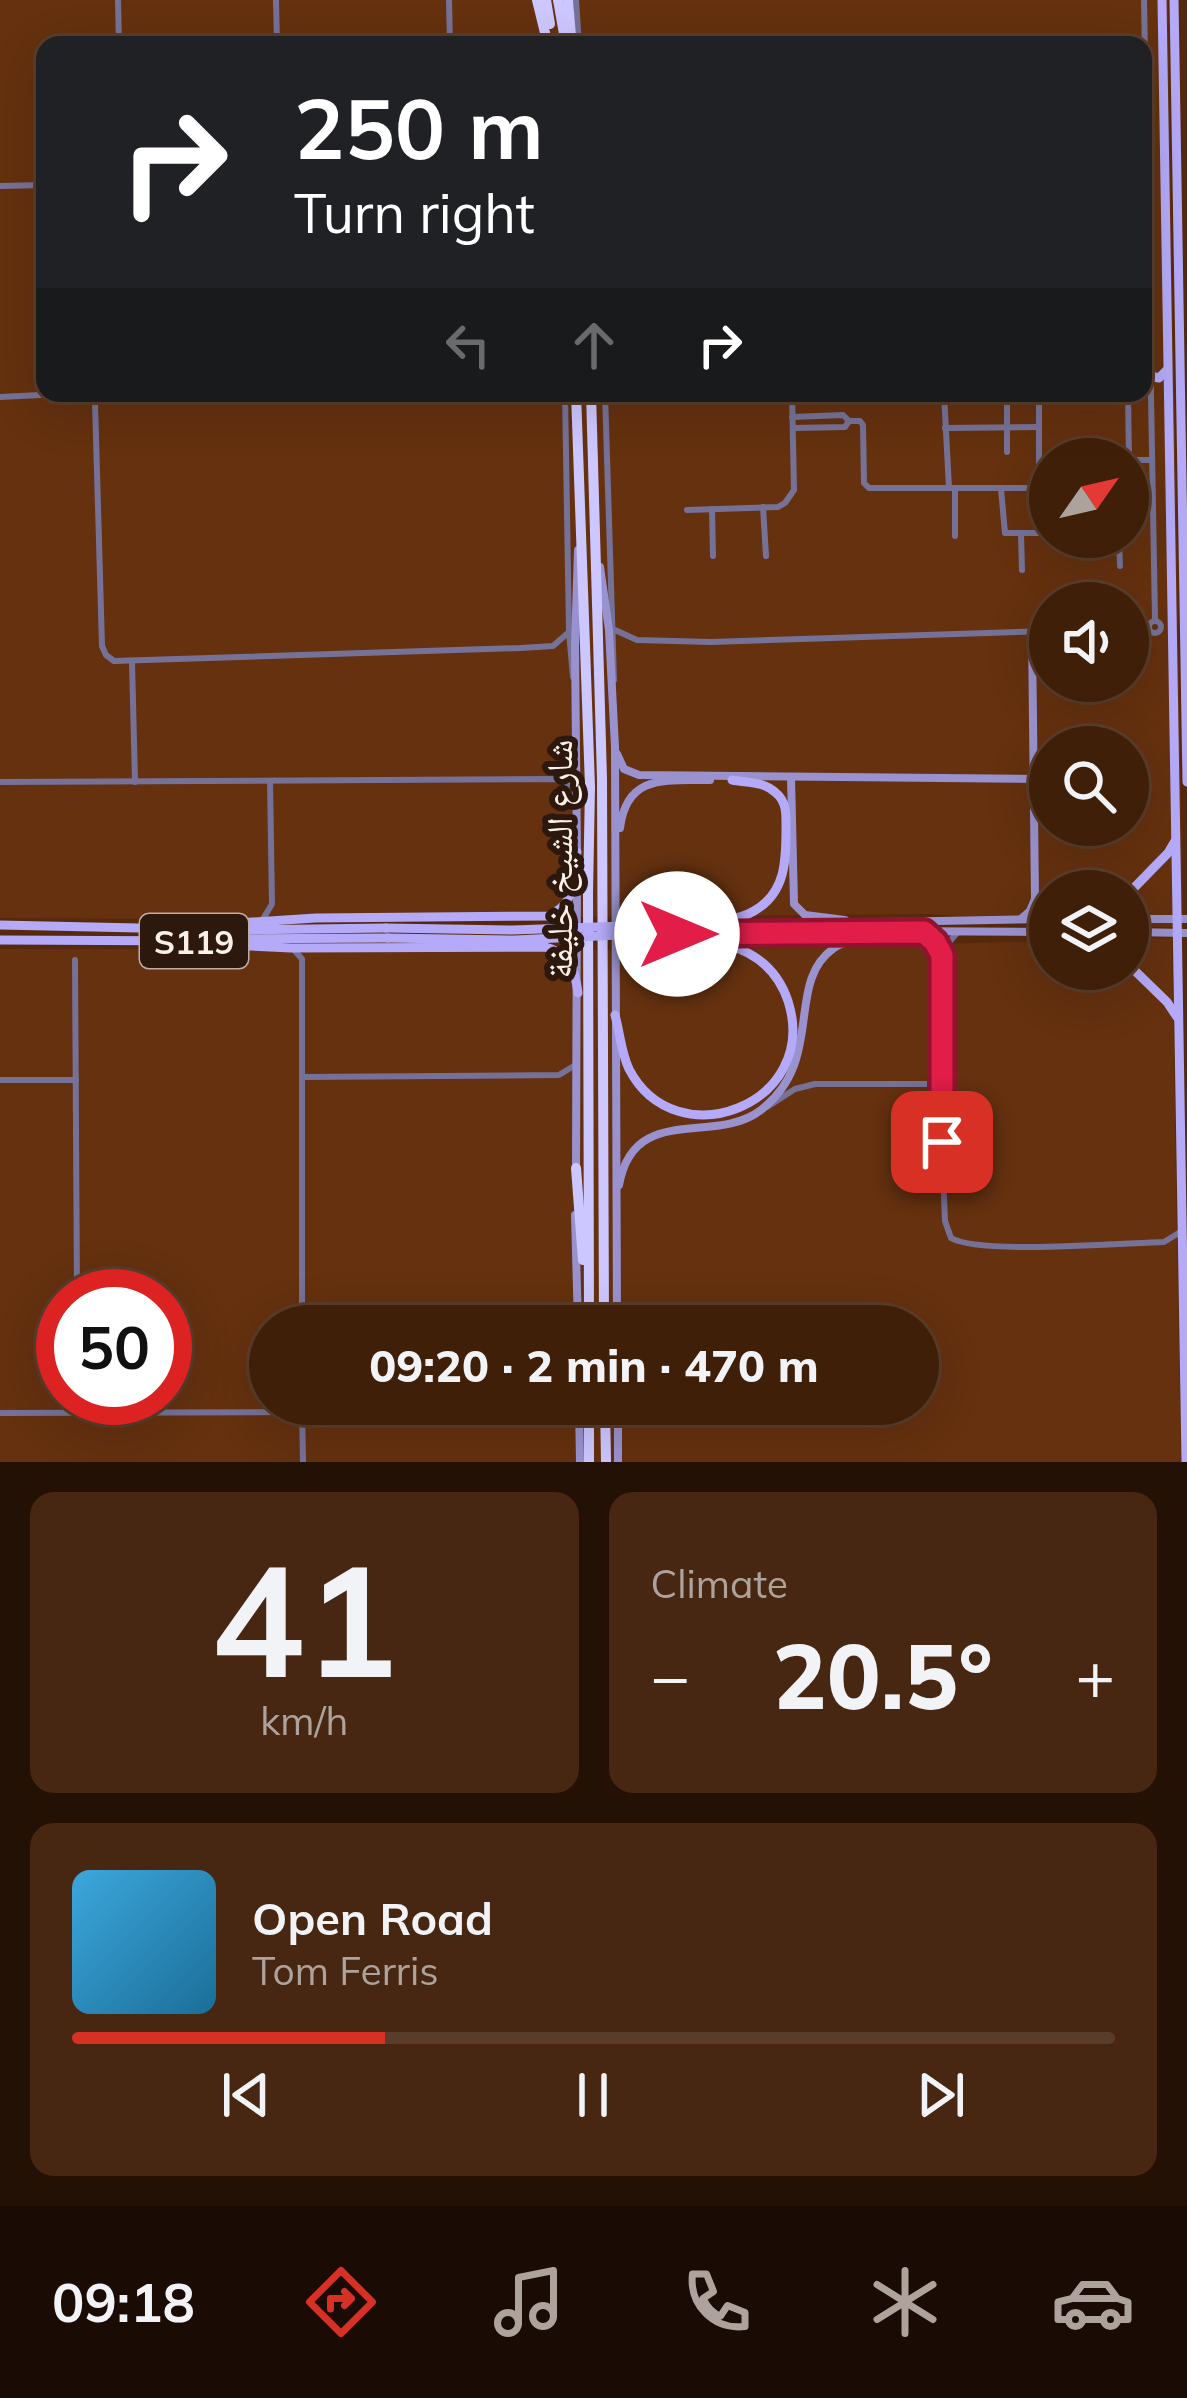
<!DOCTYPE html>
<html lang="en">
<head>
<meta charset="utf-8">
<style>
	:root { --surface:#401f09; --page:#472712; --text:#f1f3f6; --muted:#aea29c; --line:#593d2a; --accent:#d93025 }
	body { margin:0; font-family:Mulish,"Noto Naskh Arabic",sans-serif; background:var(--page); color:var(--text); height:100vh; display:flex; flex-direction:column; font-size:45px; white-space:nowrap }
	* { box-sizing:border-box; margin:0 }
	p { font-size:39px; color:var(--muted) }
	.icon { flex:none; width:66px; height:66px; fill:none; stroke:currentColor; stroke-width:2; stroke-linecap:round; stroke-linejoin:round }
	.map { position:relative; height:1462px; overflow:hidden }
	.side { display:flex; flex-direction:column; gap:30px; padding:30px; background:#231105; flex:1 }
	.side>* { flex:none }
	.guide { position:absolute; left:36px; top:36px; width:1116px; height:366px; border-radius:24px; box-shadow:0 12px 48px #0002,0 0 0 3px var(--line); background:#202124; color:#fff; overflow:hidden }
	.needle { width:78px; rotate:56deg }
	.fabs { position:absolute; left:1029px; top:438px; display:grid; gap:24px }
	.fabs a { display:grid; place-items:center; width:120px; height:120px; border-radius:50%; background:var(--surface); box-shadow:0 12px 48px #0002,0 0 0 3px var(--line); font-size:60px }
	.speed { position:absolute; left:36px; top:1269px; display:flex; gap:24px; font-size:60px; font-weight:700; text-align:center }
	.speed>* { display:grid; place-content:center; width:156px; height:156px; border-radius:50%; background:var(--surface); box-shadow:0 12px 48px #0002,0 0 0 3px var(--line); line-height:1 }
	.speed .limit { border:18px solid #d22; background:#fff; color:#111 }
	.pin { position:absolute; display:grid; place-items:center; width:102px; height:102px; color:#fff; margin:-51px; border-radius:24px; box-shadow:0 6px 18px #0006 }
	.me { position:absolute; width:132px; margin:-66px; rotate:90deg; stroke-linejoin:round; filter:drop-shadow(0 0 9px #0008) }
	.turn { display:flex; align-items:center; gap:42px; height:252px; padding:0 60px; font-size:54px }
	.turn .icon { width:156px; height:156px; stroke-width:2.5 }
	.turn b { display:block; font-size:84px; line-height:102px }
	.lanes { display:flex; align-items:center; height:114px; padding:0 60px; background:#0003; justify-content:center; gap:60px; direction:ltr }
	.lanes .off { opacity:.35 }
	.big { font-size:90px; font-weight:800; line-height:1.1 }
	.side .widget { flex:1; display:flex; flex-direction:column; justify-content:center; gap:18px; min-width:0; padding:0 42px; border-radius:24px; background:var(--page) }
	.side .dial { align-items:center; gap:0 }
	.dial b { font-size:156px; line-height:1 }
	.song { display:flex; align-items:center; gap:36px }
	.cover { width:144px; height:144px; border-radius:18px; background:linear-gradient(135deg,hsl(200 70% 55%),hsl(200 70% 35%)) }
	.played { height:12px; border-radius:6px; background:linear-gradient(90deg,var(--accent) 30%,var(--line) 30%) }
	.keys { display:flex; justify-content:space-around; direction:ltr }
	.heat { display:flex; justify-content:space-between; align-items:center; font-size:66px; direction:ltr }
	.side .tiles { flex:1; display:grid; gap:30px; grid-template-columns:1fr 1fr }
	.widget:last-child { grid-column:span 2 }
	.trip { position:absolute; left:249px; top:1305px; width:690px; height:120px; border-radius:60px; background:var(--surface); box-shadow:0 12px 48px #0002,0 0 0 3px var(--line); font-weight:800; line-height:120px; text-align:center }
	.tab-bar { display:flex; height:192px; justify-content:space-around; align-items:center; background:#1a0c04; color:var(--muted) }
	.tab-bar .icon { width:84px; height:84px }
	.tab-bar .selected { color:var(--accent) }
	.tab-bar b { font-size:54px; color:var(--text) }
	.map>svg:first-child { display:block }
	.built { fill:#65310f; fill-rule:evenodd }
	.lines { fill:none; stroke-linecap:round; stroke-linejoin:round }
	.street { stroke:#767297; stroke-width:6 }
	.secondary { stroke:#9992ce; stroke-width:8 }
	.primary { stroke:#b4aaf7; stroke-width:9 }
	.highway { stroke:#cdc7ff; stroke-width:10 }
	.primary-bridge { stroke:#b4aaf7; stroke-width:9 }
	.route-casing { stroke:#92132f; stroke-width:30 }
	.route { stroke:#e11d48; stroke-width:21 }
	.labels { text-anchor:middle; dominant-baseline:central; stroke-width:12; stroke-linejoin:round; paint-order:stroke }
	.shield { fill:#2d180d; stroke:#bdaea7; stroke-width:3 }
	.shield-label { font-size:33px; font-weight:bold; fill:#fbefe9 }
	.street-label { font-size:36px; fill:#fbefe9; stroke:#2d180d }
</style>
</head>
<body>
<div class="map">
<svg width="1187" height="1462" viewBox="0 0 1187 1462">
	<rect width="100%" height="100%" fill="#56290c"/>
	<g class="built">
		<path d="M 0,0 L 1168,0 L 1183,928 L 1128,925 L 1128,891 L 1050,891 L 1050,921 L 927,914 L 574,917 L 535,921 L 0,918 ZM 45,45 L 1143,45 L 1143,393 L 45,393 ZM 1050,459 L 1128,459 L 1128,537 L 1050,537 ZM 1050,603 L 1128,603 L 1128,681 L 1050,681 ZM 1050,747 L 1128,747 L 1128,825 L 1050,825 Z"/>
		<path d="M 1172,938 L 1181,1462 L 0,1462 L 0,949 L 700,950 L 1050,941 L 1050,969 L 1128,969 L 1128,939 ZM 63,1296 L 165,1296 L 165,1398 L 63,1398 ZM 270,1326 L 918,1326 L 918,1404 L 270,1404 Z"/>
	</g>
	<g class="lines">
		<g class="street">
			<polyline points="118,0 119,45"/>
			<polyline points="276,0 277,45"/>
			<polyline points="449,0 450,45"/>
			<polyline points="576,0 579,45"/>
			<polyline points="1144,0 1155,620"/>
			<polyline points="0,186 45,185"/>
			<polyline points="565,393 569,632 573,677"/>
			<polyline points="605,393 614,680"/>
			<polyline points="944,393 949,488"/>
			<polyline points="1128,393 1129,460"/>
			<polyline points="0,397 81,393 92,397 95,402 102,646 106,655 114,661 521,648 553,646 569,632"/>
			<polyline points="966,399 1128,399"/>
			<polyline points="1007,399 1007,452"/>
			<polyline points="792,417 843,415 849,421 845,427 793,428"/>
			<polyline points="849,421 860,421 863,425 864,483 869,488 1050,488"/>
			<polyline points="945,428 1039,427"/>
			<polyline points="1072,459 1072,453 1077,450 1122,452 1125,459"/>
			<polyline points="1128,460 1152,460"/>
			<polyline points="1039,488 1039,399"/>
			<polyline points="1001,489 1005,533 1045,533"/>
			<polyline points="763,507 766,556"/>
			<polyline points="712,509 713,556"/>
			<polyline points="687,510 778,507 785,503 794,490 792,393"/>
			<polyline points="1021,534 1022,570"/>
			<polyline points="955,536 955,489"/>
			<polyline points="1119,537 1120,566"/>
			<circle cx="1155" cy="627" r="6"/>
			<polyline points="1128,629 1149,628"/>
			<polyline points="615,630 637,640 711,642 1050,631"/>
			<polyline points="132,662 135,782"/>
			<polyline points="0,782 561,779 575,789"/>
			<polyline points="263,919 272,904 270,781"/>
			<polyline points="924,932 941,952"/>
			<path d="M 957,933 L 943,949 L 940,980 L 940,1102 L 945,1221 L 951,1238 C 980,1255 1123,1243 1164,1242 L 1182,1231"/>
			<polyline points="294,950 302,959 302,1326"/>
			<polyline points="75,960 77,1296"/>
			<polyline points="302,1077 559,1075 577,1064"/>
			<polyline points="0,1080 76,1080"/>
			<polyline points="767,1107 795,1089 815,1084 940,1084"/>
			<polyline points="302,1404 303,1462"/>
			<polyline points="0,1413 302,1412"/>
		</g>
		<g class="secondary">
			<polyline points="600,567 609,630 615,747 617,1325"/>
			<polyline points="617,754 624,769 639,775 1035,779"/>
			<polyline points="791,777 794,904 805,915 845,920"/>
			<path d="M 620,828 C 627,773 667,781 710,780"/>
			<polyline points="577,852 575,645 578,550"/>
			<polyline points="1021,919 1030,911 1035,899 1032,631"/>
			<polyline points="1128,919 1187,919"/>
			<polyline points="716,925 1050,919"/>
			<polyline points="1128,932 1187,933"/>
			<polyline points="686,934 886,931 1050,932"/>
			<polyline points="576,1170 577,867"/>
			<path d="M 619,1185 C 634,1102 714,1146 761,1110 C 826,1060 784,983 834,948 C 850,937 870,940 886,931"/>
			<polyline points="575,1215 578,1326"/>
			<polyline points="579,1404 580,1462"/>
			<polyline points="618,1462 618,1404"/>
		</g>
		<g class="primary">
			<polyline points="1162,0 1186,1462"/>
			<polyline points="1174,0 1187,782"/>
			<polyline points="1150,376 1159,378 1167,370"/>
			<polyline points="1128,894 1168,853 1175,841"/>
			<polyline points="0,925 231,930 386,928"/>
			<path d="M 652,925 C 684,918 725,928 754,911 C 786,893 786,860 786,828 C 786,815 787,802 776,793 C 764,781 747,783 732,780"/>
			<path d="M 204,927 L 221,924 L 316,918 L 548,916 C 580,901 569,880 577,852"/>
			<polyline points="221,939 388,938"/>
			<polyline points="0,940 205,941"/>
			<path d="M 204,941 L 227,945 L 291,948 L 545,947 C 570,953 575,970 578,993"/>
			<polyline points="1128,964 1167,1002 1177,1017"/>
			<path d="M 615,1015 C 620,1033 621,1052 629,1069 C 676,1160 821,1104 788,1001 C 781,980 767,963 748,953 C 716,936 675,938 639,934"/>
		</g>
		<g class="highway">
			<polyline points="537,0 548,45"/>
			<polyline points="546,0 550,24"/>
			<polyline points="558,0 566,45"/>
			<polyline points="568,0 571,36"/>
			<polyline points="576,393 590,787 588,893 589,1326"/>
			<polyline points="591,393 602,779 604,1326"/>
			<polyline points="576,1168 583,1260"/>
			<polyline points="615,1326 617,1320"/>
			<polyline points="589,1404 589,1462"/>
			<polyline points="605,1404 606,1462"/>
		</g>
		<g class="primary-bridge">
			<polyline points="386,928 513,930 652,925"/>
			<polyline points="388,938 515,940 639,934"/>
		</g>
	</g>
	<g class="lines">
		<defs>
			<polyline id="route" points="677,934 924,932 935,942 942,955 942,1142"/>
		</defs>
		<use href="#route" class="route-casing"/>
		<use href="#route" class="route"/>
	</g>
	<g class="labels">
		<rect class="shield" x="140" y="914" width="108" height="54" rx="9"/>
		<g class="shield-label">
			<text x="194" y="941">S119</text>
		</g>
		<g class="street-label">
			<text transform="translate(558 859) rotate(-90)">شارع الشيخ خليفة</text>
		</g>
	</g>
</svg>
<div class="fabs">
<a><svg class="needle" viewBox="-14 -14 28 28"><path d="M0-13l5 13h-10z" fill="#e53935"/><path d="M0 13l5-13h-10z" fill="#aea29c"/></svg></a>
<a><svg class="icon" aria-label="sound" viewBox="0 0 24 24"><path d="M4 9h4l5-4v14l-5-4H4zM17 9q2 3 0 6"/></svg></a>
<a><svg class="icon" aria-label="search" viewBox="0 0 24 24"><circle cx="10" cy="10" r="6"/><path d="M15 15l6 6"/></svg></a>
<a><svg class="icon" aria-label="layers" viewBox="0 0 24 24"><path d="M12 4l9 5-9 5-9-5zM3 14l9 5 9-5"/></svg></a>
</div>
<div class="speed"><div class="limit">50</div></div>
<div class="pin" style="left:942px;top:1142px;background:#d93025"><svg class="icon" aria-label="arrive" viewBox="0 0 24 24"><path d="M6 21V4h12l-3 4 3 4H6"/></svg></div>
<svg class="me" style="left:677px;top:934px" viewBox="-20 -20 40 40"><circle r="19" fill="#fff"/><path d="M0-13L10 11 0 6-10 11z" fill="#e11d48"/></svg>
<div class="trip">09:20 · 2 min · 470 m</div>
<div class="guide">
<div class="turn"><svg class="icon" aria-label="right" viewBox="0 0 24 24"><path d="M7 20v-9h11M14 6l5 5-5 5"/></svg><div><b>250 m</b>Turn right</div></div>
<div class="lanes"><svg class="icon off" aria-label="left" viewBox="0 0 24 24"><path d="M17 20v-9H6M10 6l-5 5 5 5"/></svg><svg class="icon off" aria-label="ahead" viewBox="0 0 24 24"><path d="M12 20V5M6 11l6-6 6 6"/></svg><svg class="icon" aria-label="right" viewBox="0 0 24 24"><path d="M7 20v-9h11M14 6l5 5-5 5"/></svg></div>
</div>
</div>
<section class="side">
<div class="tiles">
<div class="widget dial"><b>41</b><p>km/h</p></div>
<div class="widget"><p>Climate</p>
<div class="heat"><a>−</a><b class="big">20.5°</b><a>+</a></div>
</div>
<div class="widget">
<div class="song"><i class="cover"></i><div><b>Open Road</b><p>Tom Ferris</p></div></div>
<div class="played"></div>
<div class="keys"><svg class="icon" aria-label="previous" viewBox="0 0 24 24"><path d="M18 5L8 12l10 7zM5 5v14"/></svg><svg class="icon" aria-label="pause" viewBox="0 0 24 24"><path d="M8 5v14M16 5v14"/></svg><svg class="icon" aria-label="next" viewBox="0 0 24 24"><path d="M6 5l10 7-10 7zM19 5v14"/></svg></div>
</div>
</div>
</section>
<nav class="tab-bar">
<b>09:18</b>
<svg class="icon selected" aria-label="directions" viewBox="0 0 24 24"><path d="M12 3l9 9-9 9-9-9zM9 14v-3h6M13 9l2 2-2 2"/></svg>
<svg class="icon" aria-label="music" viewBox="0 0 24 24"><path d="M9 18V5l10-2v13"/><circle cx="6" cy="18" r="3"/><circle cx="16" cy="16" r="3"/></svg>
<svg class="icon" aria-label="phone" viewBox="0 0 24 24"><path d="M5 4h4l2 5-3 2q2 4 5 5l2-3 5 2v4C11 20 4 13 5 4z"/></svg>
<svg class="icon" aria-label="climate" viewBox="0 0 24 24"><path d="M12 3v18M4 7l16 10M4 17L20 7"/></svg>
<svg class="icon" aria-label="car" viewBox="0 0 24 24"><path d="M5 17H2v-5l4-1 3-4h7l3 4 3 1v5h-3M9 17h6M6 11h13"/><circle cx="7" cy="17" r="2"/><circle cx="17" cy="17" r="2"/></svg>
</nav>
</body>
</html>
